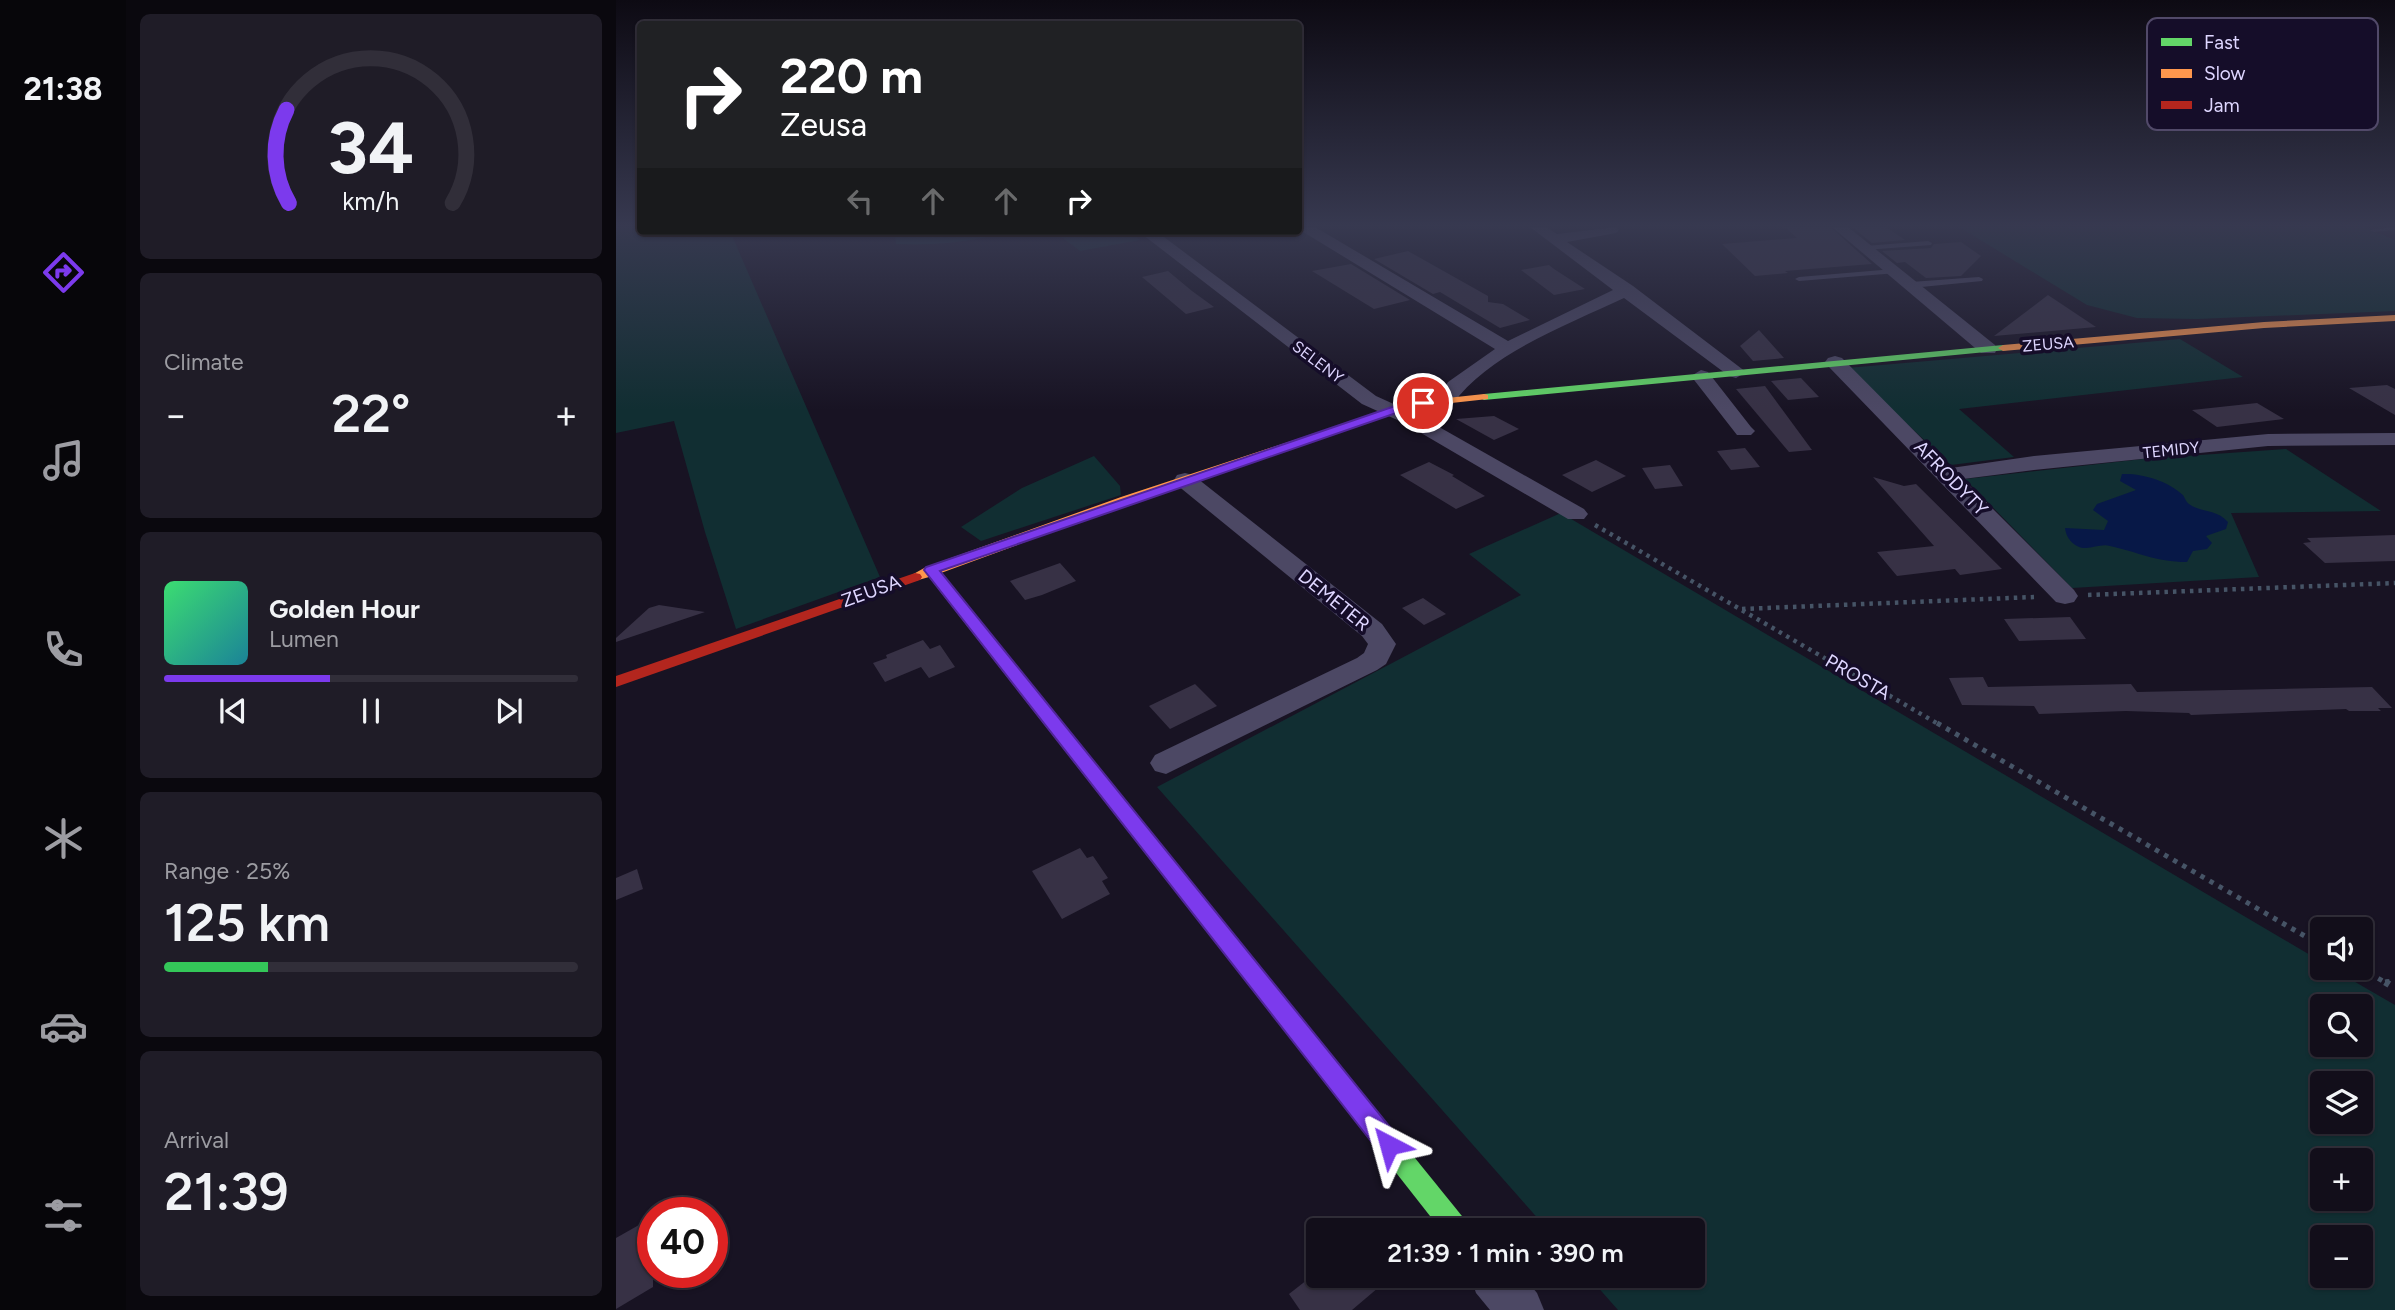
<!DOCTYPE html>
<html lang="en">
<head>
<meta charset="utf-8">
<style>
	:root { --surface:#120e1a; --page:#1f1c27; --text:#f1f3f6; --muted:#9c9ca2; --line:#312e39; --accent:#7c3aed }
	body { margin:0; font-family:Figtree,sans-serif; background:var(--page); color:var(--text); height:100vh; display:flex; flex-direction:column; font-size:26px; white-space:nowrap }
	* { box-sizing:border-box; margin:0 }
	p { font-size:23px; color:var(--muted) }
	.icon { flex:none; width:38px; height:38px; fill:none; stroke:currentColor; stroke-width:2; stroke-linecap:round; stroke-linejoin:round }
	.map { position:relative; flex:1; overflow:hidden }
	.drawer { display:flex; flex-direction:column; gap:14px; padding:14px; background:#0a080e; width:490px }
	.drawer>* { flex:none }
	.banner { position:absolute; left:21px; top:21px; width:665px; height:214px; border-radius:7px; box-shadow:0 2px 5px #0004,0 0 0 2px var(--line); background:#202124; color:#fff; overflow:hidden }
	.controls { position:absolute; left:1694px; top:917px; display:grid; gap:14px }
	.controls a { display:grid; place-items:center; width:63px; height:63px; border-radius:7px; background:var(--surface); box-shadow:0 2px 5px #0004,0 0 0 2px var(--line); font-size:35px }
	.speed { position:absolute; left:21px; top:1197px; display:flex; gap:14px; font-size:35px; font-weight:700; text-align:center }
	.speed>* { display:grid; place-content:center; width:91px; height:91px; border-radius:50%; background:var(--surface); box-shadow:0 2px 5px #0004,0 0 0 2px var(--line); line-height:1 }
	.speed .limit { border:10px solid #d22; background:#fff; color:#111 }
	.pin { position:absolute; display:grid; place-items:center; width:60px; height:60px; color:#fff; margin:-30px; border:4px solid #fff; border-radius:50%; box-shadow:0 2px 7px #0007 }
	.me { position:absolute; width:77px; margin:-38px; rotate:321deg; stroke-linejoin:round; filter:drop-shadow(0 0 5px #0008) }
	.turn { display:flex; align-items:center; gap:24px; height:147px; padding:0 28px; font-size:32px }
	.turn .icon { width:91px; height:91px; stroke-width:2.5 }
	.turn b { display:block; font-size:49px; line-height:60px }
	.lanes { display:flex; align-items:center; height:66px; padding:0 28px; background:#0003; justify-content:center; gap:35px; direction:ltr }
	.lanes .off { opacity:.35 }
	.big { font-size:52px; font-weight:600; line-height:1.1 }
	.drawer .tile { flex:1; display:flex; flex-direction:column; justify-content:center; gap:10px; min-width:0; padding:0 24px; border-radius:10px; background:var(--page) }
	.drawer .dial { align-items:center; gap:0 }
	.dial svg { height:182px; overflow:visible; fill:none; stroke:var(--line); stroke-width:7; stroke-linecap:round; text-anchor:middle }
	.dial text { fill:var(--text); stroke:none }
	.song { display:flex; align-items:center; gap:21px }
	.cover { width:84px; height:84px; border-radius:10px; background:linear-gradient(135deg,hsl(140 70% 55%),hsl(190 70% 35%)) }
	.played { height:7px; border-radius:4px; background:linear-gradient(90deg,var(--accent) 40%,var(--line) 40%) }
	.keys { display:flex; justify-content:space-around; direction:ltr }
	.heat { display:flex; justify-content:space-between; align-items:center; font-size:38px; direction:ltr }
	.charge { height:10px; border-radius:5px; background:linear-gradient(90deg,#34c759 25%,var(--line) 0) }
	.trip { position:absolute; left:690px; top:1218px; width:399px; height:70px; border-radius:7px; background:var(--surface); box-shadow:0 2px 5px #0004,0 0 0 2px var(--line); font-weight:600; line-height:70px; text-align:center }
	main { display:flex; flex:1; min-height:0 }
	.dock { display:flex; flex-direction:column; width:126px; justify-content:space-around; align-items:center; background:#07060a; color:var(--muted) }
	.dock .icon { width:49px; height:49px }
	.dock .selected { color:var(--accent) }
	.dock b { font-size:32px; color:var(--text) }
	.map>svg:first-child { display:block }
	.green { fill:#112e32; fill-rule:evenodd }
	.water { fill:#071847 }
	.building { fill:#373145 }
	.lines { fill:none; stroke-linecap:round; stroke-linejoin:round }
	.path-far2 { stroke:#465466; stroke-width:4.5; stroke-dasharray:3.5 5; stroke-linecap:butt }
	.path-far1 { stroke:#465466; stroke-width:5; stroke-dasharray:4.5 6; stroke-linecap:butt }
	.path { stroke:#465466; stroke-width:7; stroke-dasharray:5 8; stroke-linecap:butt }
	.lane { fill:#4c4864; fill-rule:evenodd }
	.street { fill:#4c4864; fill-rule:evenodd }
	.fast { fill:#63d668; fill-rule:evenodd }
	.slow { fill:#ff974d; fill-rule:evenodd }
	.jam { fill:#b3261e; fill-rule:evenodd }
	.route { fill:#7c3aed; stroke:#51269a; stroke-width:2 }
	.labels { text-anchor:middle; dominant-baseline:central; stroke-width:7; stroke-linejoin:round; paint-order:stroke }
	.far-street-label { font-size:16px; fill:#ded6ff; stroke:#150d29 }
	.street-label { font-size:19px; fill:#ded6ff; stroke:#150d29 }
	.key { fill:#150d29; stroke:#514969; stroke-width:2 }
	.key-label { font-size:19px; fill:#ded6ff }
</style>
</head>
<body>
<main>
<nav class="dock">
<b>21:38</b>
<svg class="icon selected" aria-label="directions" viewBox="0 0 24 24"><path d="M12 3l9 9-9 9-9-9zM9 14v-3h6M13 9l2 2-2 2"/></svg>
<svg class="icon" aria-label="music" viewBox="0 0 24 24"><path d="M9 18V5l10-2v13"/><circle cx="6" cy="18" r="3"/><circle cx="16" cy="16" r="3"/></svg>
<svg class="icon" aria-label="phone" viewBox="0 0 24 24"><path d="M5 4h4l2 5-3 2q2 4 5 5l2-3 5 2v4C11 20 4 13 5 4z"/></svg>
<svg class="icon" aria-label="climate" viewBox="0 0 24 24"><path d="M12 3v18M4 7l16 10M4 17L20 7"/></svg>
<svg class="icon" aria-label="car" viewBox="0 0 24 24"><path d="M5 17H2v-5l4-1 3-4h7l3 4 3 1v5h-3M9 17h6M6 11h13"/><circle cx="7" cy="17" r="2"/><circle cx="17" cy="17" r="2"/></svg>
<svg class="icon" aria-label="filters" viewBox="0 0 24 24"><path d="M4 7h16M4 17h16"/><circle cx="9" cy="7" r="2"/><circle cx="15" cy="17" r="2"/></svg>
</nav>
<section class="drawer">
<div class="tile dial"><svg viewBox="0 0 100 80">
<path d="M14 69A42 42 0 1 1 86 69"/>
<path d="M14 69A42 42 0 0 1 13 28" stroke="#7c3aed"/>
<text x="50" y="56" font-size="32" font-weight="700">34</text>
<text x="50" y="72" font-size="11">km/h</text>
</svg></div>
<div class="tile"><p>Climate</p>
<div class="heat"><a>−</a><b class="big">22°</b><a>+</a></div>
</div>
<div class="tile">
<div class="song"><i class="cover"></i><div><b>Golden Hour</b><p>Lumen</p></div></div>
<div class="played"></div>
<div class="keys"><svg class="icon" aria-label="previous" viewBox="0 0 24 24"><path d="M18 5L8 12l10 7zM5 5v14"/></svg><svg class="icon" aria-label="pause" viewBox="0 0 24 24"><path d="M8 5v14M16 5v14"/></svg><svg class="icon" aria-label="next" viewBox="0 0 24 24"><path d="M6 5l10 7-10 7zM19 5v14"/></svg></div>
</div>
<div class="tile"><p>Range · 25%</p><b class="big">125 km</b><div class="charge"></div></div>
<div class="tile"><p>Arrival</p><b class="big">21:39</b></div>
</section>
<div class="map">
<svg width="1779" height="1310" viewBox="0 0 1779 1310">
	<rect width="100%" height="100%" fill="#181323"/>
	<g class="green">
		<polygon points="0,227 24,227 24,231 114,231 264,577 120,629 89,532 58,421 0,433"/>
		<polygon points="1343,227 1748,227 1779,240 1779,311 1581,319 1521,318 1471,305"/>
		<path d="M 285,231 L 398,231 C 359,241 321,246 280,244 L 279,236 Z"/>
		<polygon points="438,231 512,231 524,240 464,251"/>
		<polygon points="1564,339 1627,377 1343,409 1398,457 1335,465 1231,368"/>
		<polygon points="1670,449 1765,511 1615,513 1643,577 1456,588 1349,479 1527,459"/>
		<polygon points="478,456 504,486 505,495 365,541 345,527 406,488"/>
		<path d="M 945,513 L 1706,962 L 1706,968 L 1715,968 L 1779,1005 L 1779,1310 L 1002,1310 L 972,1276 L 1076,1276 L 1076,1230 L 932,1230 L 541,787 L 905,595 L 853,554 ZM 1706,1006 L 1745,1006 L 1745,1045 L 1706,1045 ZM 1706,1083 L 1745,1083 L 1745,1122 L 1706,1122 ZM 1706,1160 L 1745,1160 L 1745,1199 L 1706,1199 ZM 1706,1237 L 1745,1237 L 1745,1276 L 1706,1276 Z"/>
	</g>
	<path class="water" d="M 1506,474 C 1526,473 1552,481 1567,495 C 1569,498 1570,502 1573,504 C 1585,513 1599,508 1612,522 L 1610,529 L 1590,536 L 1596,543 L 1591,549 L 1577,551 L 1571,562 C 1539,562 1522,552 1494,546 C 1483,543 1472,552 1461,546 C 1454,542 1450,536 1449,528 L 1488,530 L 1492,521 L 1477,510 L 1481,504 L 1520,490 L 1504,481 Z"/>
	<g class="building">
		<polygon points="1169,227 1214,227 1256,264 1169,271 1172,273 1139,276 1106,244 1181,238"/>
		<polygon points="1236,227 1270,227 1289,240 1256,243"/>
		<polygon points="1345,242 1365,256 1345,276 1310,278 1289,262 1281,263 1266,251 1315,248 1318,244"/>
		<polygon points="792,251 872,296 872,302 887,304 914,320 884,328 824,292 817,294 758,259"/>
		<polygon points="735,264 794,300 758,309 696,271"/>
		<polygon points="933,265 938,269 969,289 938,295 905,270"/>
		<polygon points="552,271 576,291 598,307 570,314 526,277"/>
		<polygon points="1432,295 1480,327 1378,336"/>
		<polygon points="1143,330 1168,358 1137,361 1124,346"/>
		<polygon points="1185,378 1203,397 1172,400 1155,381"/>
		<polygon points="1771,385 1779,389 1779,415 1733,388"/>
		<polygon points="1149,386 1196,450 1173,452 1120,389"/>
		<polygon points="1641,403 1668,419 1601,427 1576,410"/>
		<polygon points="878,416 903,429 878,440 840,419"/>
		<polygon points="1129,448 1144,467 1115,470 1101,451"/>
		<polygon points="980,460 1010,476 976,492 946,475"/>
		<polygon points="813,462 838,475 836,476 869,496 840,509 784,475"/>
		<polygon points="1054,465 1067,486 1039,489 1026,468"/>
		<polygon points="1257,477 1288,486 1300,484 1386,569 1344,575 1339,569 1281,576 1261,552 1318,546"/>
		<polygon points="1779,535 1779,561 1709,563 1687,543 1695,542 1691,538"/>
		<polygon points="444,563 460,581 426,595 409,600 394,581"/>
		<polygon points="807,598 830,614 808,625 786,608"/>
		<polygon points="43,605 89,612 0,642 0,638 33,608"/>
		<polygon points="1454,617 1470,639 1403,641 1388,619"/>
		<polygon points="307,640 314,649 324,645 339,667 313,678 305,667 269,682 257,663 271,658 270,655"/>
		<polygon points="1367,677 1372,687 1515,684 1521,692 1756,687 1776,708 1762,708 1765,711 1733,711 1730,709 1575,715 1573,713 1510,711 1423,714 1418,706 1346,705 1333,678"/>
		<polygon points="579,684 601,706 554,729 533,706"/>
		<polygon points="464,848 471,858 477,856 492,878 486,881 494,894 446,919 416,871"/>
		<polygon points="21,869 27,889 0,900 0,878"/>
		<polygon points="37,1217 37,1287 0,1309 0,1238"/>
		<polygon points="696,1276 776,1276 736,1310 684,1310 673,1294"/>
	</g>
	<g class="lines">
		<g class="path-far2">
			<polyline points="979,525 1324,725"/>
			<polyline points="1472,595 1779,583"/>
			<polyline points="1126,609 1418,597"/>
		</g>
		<g class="path-far1">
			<polyline points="1321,723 1706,946"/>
			<polyline points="1744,968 1772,984"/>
			<polyline points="1769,982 1779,981"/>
		</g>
		<polyline class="path" points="1769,982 1779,988"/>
		<g class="lane">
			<polygon points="1779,227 1779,230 1758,232 1754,230"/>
			<polygon points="1312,241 1316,243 1315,245 1249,250 1245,248 1249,246"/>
			<polygon points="1278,269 1281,269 1281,273 1183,281 1179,279 1183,277"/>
			<polygon points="1363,277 1367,279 1366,281 1295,288 1291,285 1295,282"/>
		</g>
		<g class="street">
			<path d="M 682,227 L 699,227 L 892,341 L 997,290 L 914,227 L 930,227 L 941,234 L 1000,227 L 1003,230 L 1000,233 L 951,242 L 1017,286 L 1130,372 L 1120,378 L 1113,376 L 1008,298 C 953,324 872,354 837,404 L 823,404 L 820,400 L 832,382 L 879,349 L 684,230 Z"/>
			<polygon points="1216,227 1232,227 1379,345 1381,349 1379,353 1365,353"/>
			<polygon points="522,231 540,231 760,396 802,415 968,509 972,514 968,519 952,519 788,423 746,404"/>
			<polygon points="1219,356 1226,358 1335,468 1418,456 1652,434 1779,433 1779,445 1652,446 1418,470 1347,479 1458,590 1462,596 1458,602 1449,604 1440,602 1212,366 1209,362 1212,358"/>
			<polygon points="1085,370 1092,372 1135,427 1139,431 1135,435 1121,435 1075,376"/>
			<polygon points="569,473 577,475 766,624 780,644 770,664 761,670 550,774 539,771 534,763 539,755 741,658 748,653 752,644 746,636 561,485 558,480 561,475"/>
			<polygon points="854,1276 907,1276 921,1293 928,1310 874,1310 860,1293"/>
		</g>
		<g class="fast">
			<polygon points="1387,345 1392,348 1391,350 868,400 862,397 868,394"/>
			<polygon points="511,809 518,811 850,1221 854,1230 825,1230 504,821 502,816 504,811"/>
		</g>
		<g class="slow">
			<polygon points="1779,315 1779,321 1648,328 1387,351 1382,348 1387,345 1648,322"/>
			<polygon points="868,394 872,395 872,399 799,407 515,503 325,573 518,811 520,816 518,821 511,823 504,821 313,577 299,581 292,577 310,567 505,497 794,402"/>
		</g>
		<polygon class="jam" points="299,573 304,574 306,577 304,580 0,687 0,676"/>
	</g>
	<linearGradient id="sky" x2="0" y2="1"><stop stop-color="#0d0a13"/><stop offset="0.55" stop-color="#373950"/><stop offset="1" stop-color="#373950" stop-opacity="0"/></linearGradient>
	<rect width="1779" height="410" fill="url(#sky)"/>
	<polygon class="route" points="807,399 811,400 811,405 786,411 324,571 782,1137 786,1145 782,1154 773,1157 765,1154 308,570 310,567 779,406"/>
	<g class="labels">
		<g class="far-street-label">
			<text transform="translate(1432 344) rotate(-5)">ZEUSA</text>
			<text transform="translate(702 362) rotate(37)">SELENY</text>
			<text transform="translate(1555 450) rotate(-6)">TEMIDY</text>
		</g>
		<g class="street-label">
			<text transform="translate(1335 478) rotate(46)">AFRODYTY</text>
			<text transform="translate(255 591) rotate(-20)">ZEUSA</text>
			<text transform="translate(718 600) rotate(39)">DEMETER</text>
			<text transform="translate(1242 677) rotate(30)">PROSTA</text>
		</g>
	</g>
	<rect x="1531" y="18" width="231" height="112" rx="10" class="key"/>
	<rect x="1545" y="38" width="31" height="8" fill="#63d668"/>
	<rect x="1545" y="69" width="31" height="9" fill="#ff974d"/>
	<rect x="1545" y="101" width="31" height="8" fill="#b3261e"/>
	<g class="key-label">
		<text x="1588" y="49">Fast</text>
		<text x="1588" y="80">Slow</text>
		<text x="1588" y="112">Jam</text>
	</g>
</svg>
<div class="controls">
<a><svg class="icon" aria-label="sound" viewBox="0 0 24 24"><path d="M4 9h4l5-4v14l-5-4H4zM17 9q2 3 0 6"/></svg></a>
<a><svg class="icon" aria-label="search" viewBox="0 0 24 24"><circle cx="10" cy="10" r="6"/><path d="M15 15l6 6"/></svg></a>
<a><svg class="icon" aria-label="layers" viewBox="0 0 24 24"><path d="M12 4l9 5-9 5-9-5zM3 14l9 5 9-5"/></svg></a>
<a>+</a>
<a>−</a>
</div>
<div class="speed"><div class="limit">40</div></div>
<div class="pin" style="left:807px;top:403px;background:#d93025"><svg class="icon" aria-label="arrive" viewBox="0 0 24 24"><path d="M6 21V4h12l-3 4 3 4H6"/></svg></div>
<svg class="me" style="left:773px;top:1145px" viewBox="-20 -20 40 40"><path d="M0-17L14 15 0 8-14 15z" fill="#7c3aed" stroke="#fff" stroke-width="4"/></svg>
<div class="trip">21:39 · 1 min · 390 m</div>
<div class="banner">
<div class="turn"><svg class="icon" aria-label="right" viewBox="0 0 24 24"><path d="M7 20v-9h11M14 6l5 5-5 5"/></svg><div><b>220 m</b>Zeusa</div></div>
<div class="lanes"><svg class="icon off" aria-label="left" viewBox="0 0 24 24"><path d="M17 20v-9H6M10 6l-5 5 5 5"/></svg><svg class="icon off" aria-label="ahead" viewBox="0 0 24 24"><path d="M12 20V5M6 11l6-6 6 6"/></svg><svg class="icon off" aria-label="ahead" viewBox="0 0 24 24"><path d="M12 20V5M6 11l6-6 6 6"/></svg><svg class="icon" aria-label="right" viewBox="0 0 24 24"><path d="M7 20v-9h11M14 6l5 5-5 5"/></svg></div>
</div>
</div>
</main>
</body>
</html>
